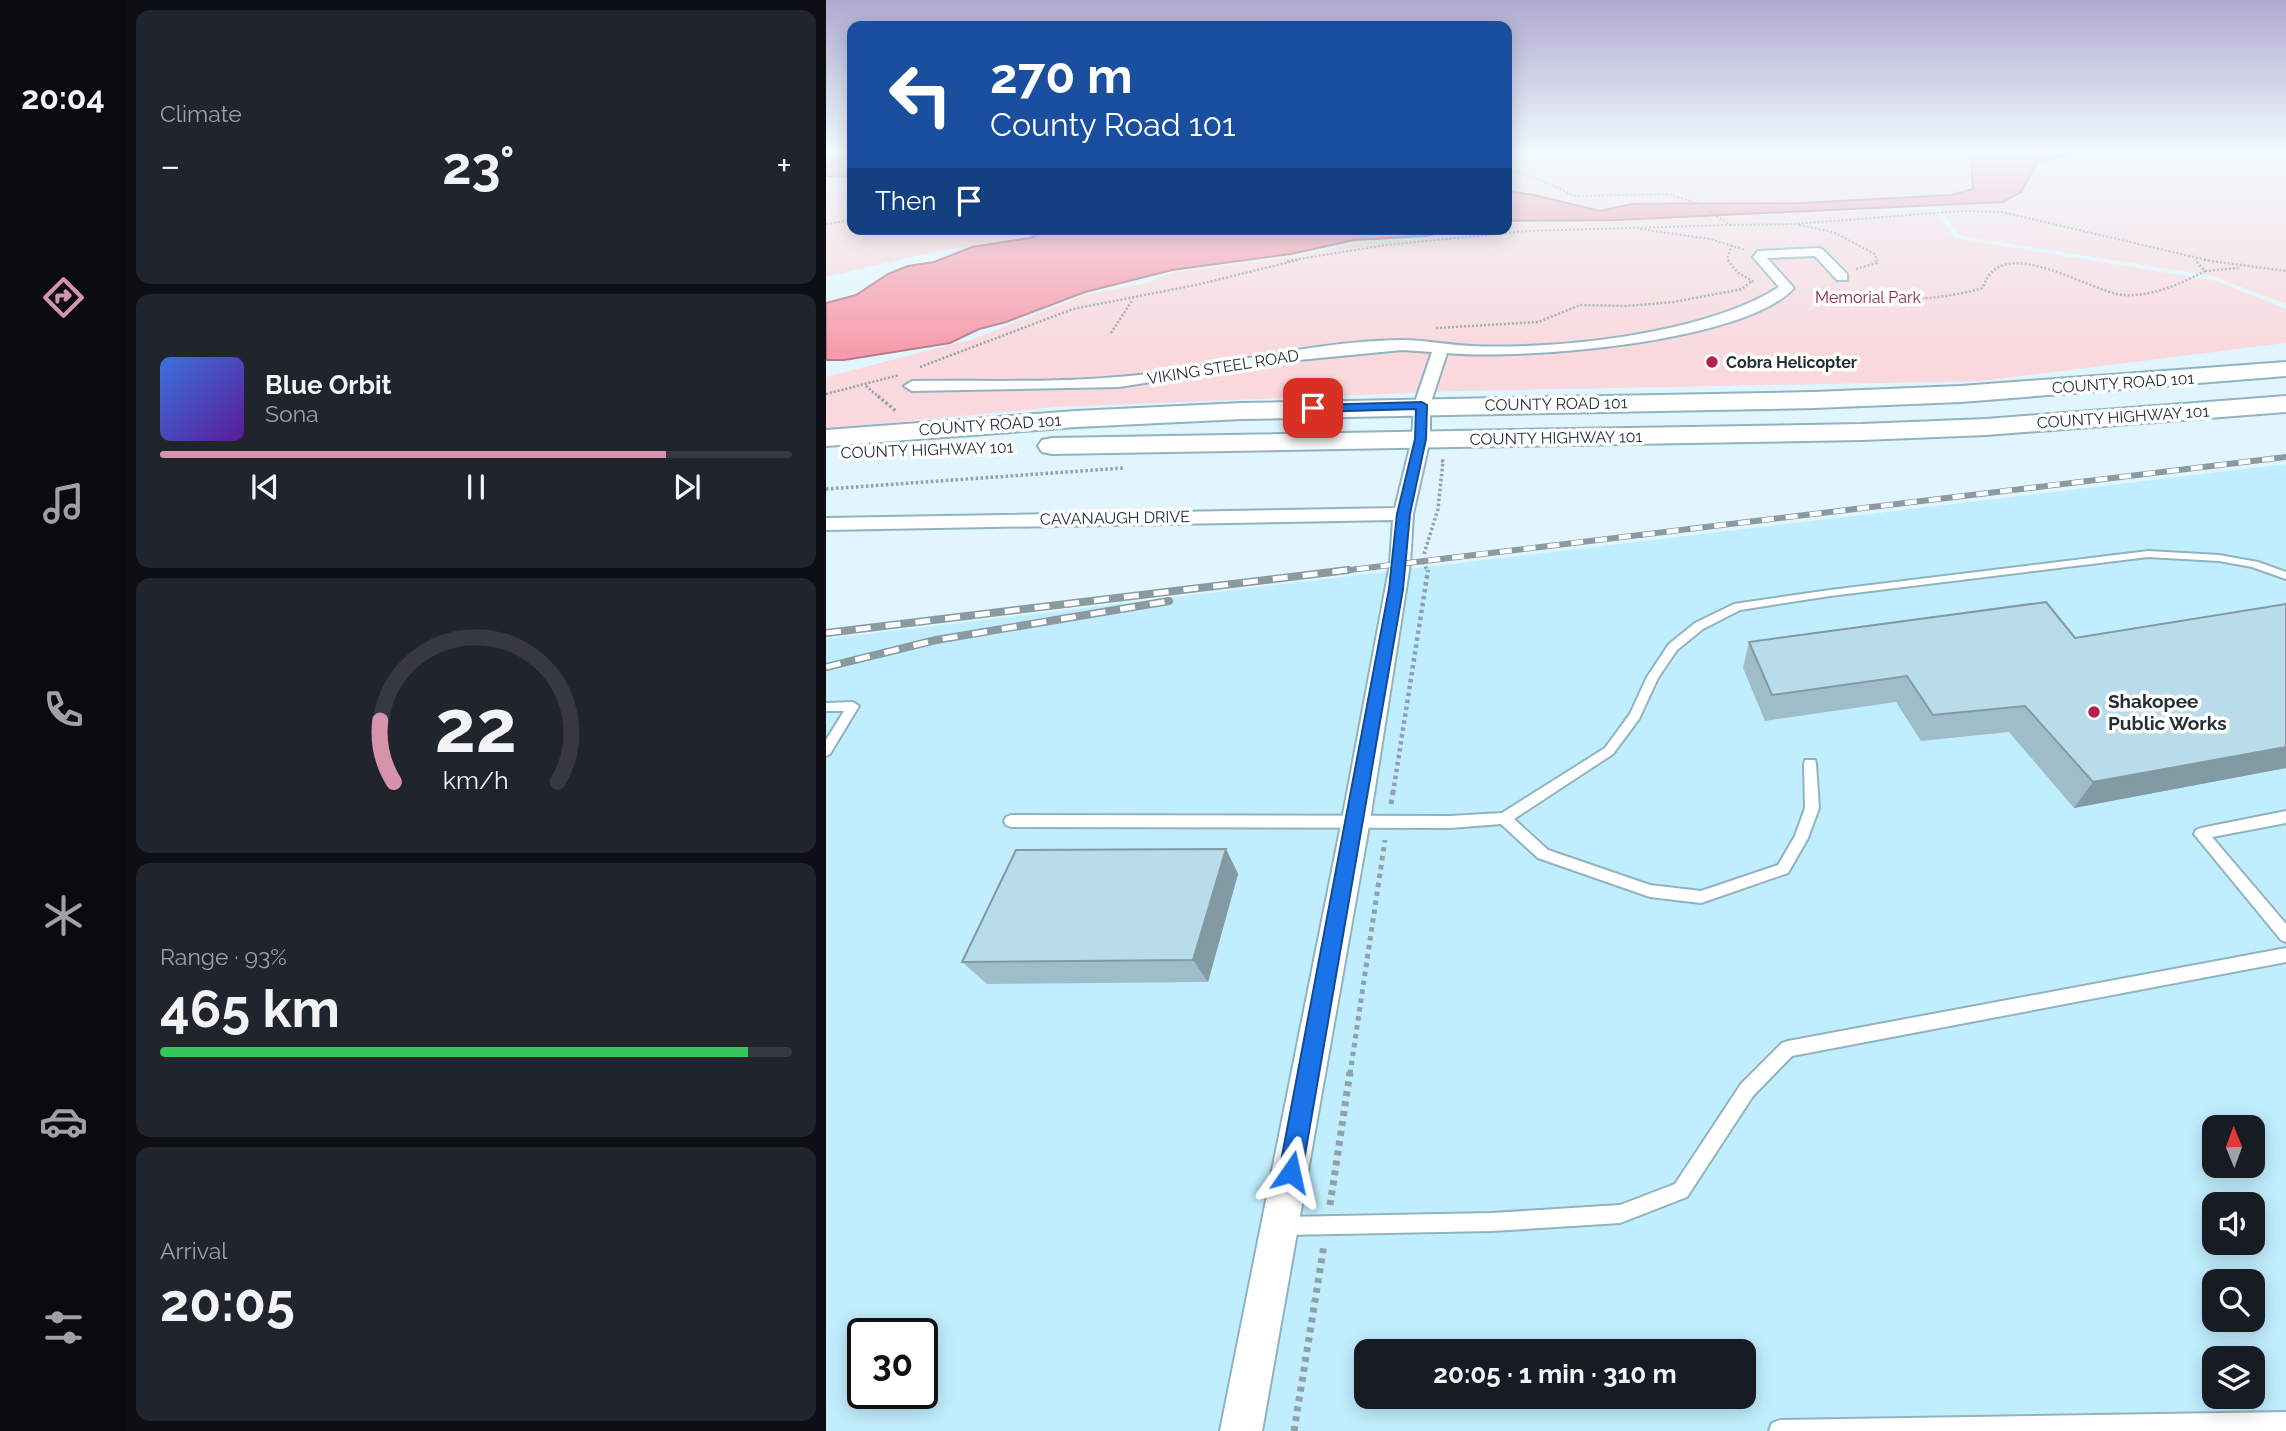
<!DOCTYPE html>
<html lang="en">
<head>
<meta charset="utf-8">
<style>
	:root { --surface:#171b24; --page:#20242c; --text:#f1f3f6; --muted:#9ea1a6; --line:#363941; --accent:#d594ab }
	body { margin:0; font-family:Raleway,sans-serif; background:var(--page); color:var(--text); height:100vh; display:flex; flex-direction:column; font-size:26px; white-space:nowrap }
	* { box-sizing:border-box; margin:0 }
	p { font-size:23px; color:var(--muted) }
	.icon { flex:none; width:38px; height:38px; fill:none; stroke:currentColor; stroke-width:2; stroke-linecap:round; stroke-linejoin:round }
	.map { position:relative; flex:1; overflow:hidden }
	.panel { display:flex; flex-direction:column; gap:10px; padding:10px; background:#0d0f14; width:700px }
	.panel>* { flex:none }
	.top-card { position:absolute; left:21px; top:21px; width:665px; height:214px; border-radius:14px; box-shadow:0 4px 18px #0003; background:#1a4fa0; color:#fff; overflow:hidden }
	.needle { width:46px; rotate:359deg }
	.buttons { position:absolute; left:1376px; top:1115px; display:grid; gap:14px }
	.buttons a { display:grid; place-items:center; width:63px; height:63px; border-radius:14px; background:var(--surface); box-shadow:0 4px 18px #0003; font-size:35px }
	.speed { position:absolute; left:21px; top:1318px; display:flex; gap:14px; font-size:35px; font-weight:700; text-align:center }
	.speed>* { display:grid; place-content:center; width:91px; height:91px; border-radius:50%; background:var(--surface); box-shadow:0 4px 18px #0003; line-height:1 }
	.speed .limit { border:4px solid #111; border-radius:10px; background:#fff; color:#111 }
	.pin { position:absolute; display:grid; place-items:center; width:60px; height:60px; color:#fff; margin:-30px; border-radius:14px; box-shadow:0 4px 10px #0006 }
	.me { position:absolute; width:77px; margin:-38px; rotate:11deg; stroke-linejoin:round; filter:drop-shadow(0 0 5px #0008) }
	.turn { display:flex; align-items:center; gap:24px; height:147px; padding:0 28px; font-size:32px }
	.turn .icon { width:91px; height:91px; stroke-width:2.5 }
	.turn b { display:block; font-size:49px; line-height:60px }
	.then { display:flex; align-items:center; height:66px; padding:0 28px; background:#0003; gap:14px; font-size:26px }
	.big { font-size:52px; font-weight:700; line-height:1.1 }
	.panel .widget { flex:1; display:flex; flex-direction:column; justify-content:center; gap:10px; min-width:0; padding:0 24px; border-radius:14px; background:var(--page) }
	.panel .dial { align-items:center; gap:0 }
	.dial svg { height:182px; overflow:visible; fill:none; stroke:var(--line); stroke-width:7; stroke-linecap:round; text-anchor:middle }
	.dial text { fill:var(--text); stroke:none }
	.song { display:flex; align-items:center; gap:21px }
	.cover { width:84px; height:84px; border-radius:10px; background:linear-gradient(135deg,hsl(220 70% 55%),hsl(270 70% 35%)) }
	.played { height:7px; border-radius:4px; background:linear-gradient(90deg,var(--accent) 80%,var(--line) 80%) }
	.keys { display:flex; justify-content:space-around; direction:ltr }
	.heat { display:flex; justify-content:space-between; align-items:center; font-size:38px; direction:ltr }
	.charge { height:10px; border-radius:5px; background:linear-gradient(90deg,#34c759 93%,var(--line) 0) }
	.trip { position:absolute; left:528px; top:1339px; width:402px; height:70px; border-radius:14px; background:var(--surface); box-shadow:0 4px 18px #0003; font-weight:700; line-height:70px; text-align:center }
	main { display:flex; flex:1; min-height:0 }
	.menu { display:flex; flex-direction:column; width:126px; justify-content:space-around; align-items:center; background:#090b0e; color:var(--muted) }
	.menu .icon { width:49px; height:49px }
	.menu .selected { color:var(--accent) }
	.menu b { font-size:32px; color:var(--text) }
	.map>svg:first-child { display:block }
	.built { fill:#c1eefe; fill-rule:evenodd }
	.green { fill:#f9d9dd }
	.water { fill:#f79bab; stroke:#b77b88; stroke-width:2 }
	.lines { fill:none; stroke-linecap:round; stroke-linejoin:round }
	.service-casing { stroke:#90b3bf; stroke-width:4 }
	.minor-casing { stroke:#90b3bf; stroke-width:4 }
	.primary-casing { stroke:#90b3bf; stroke-width:4 }
	.path-far5 { stroke:#90a2a9; stroke-width:2; stroke-dasharray:2 2; stroke-linecap:butt }
	.path-far4 { stroke:#90a2a9; stroke-width:2.5; stroke-dasharray:2 2; stroke-linecap:butt }
	.path-far3 { stroke:#90a2a9; stroke-width:3.5; stroke-dasharray:2.5 2.5; stroke-linecap:butt }
	.path-far2 { stroke:#90a2a9; stroke-width:4.5; stroke-dasharray:3.5 3.5; stroke-linecap:butt }
	.path-far1 { stroke:#90a2a9; stroke-width:5; stroke-dasharray:4.5 4.5; stroke-linecap:butt }
	.path { stroke:#90a2a9; stroke-width:7; stroke-dasharray:5 5; stroke-linecap:butt }
	.service { fill:#fff; fill-rule:evenodd }
	.minor { fill:#fff; fill-rule:evenodd }
	.primary { fill:#fff; fill-rule:evenodd }
	.rail-far1-casing { stroke:#899aa1; stroke-width:6 }
	.rail-casing { stroke:#899aa1; stroke-width:8 }
	.rail-far1 { stroke:#fefefe; stroke-width:4.5; stroke-dasharray:12; stroke-linecap:butt }
	.rail { stroke:#fefefe; stroke-width:5; stroke-dasharray:15; stroke-linecap:butt }
	.wall { fill:#9ebdc8 }
	.shaded-wall { fill:#819aa3 }
	.building { fill:#b8dce9; stroke:#819aa3; stroke-width:2 }
	.route { fill:#1a73e8; stroke:#114b97; stroke-width:2 }
	.poi-dot { fill:#b22150; stroke:#fefefe; stroke-width:2.5 }
	.labels { text-anchor:middle; dominant-baseline:central; stroke-width:7; stroke-linejoin:round; paint-order:stroke }
	.far-park-label { font-size:16px; fill:#8f2644; stroke:#fefefe }
	.far-poi-label { font-size:16px; font-weight:bold; fill:#233136; stroke:#fefefe; text-anchor:start }
	.far-street-label { font-size:16px; fill:#233136; stroke:#fefefe }
	.poi-label { font-size:19px; font-weight:bold; fill:#233136; stroke:#fefefe; text-anchor:start }
</style>
</head>
<body>
<main>
<nav class="menu">
<b>20:04</b>
<svg class="icon selected" aria-label="directions" viewBox="0 0 24 24"><path d="M12 3l9 9-9 9-9-9zM9 14v-3h6M13 9l2 2-2 2"/></svg>
<svg class="icon" aria-label="music" viewBox="0 0 24 24"><path d="M9 18V5l10-2v13"/><circle cx="6" cy="18" r="3"/><circle cx="16" cy="16" r="3"/></svg>
<svg class="icon" aria-label="phone" viewBox="0 0 24 24"><path d="M5 4h4l2 5-3 2q2 4 5 5l2-3 5 2v4C11 20 4 13 5 4z"/></svg>
<svg class="icon" aria-label="climate" viewBox="0 0 24 24"><path d="M12 3v18M4 7l16 10M4 17L20 7"/></svg>
<svg class="icon" aria-label="car" viewBox="0 0 24 24"><path d="M5 17H2v-5l4-1 3-4h7l3 4 3 1v5h-3M9 17h6M6 11h13"/><circle cx="7" cy="17" r="2"/><circle cx="17" cy="17" r="2"/></svg>
<svg class="icon" aria-label="filters" viewBox="0 0 24 24"><path d="M4 7h16M4 17h16"/><circle cx="9" cy="7" r="2"/><circle cx="15" cy="17" r="2"/></svg>
</nav>
<section class="panel">
<div class="widget"><p>Climate</p>
<div class="heat"><a>−</a><b class="big">23°</b><a>+</a></div>
</div>
<div class="widget">
<div class="song"><i class="cover"></i><div><b>Blue Orbit</b><p>Sona</p></div></div>
<div class="played"></div>
<div class="keys"><svg class="icon" aria-label="previous" viewBox="0 0 24 24"><path d="M18 5L8 12l10 7zM5 5v14"/></svg><svg class="icon" aria-label="pause" viewBox="0 0 24 24"><path d="M8 5v14M16 5v14"/></svg><svg class="icon" aria-label="next" viewBox="0 0 24 24"><path d="M6 5l10 7-10 7zM19 5v14"/></svg></div>
</div>
<div class="widget dial"><svg viewBox="0 0 100 80">
<path d="M14 69A42 42 0 1 1 86 69"/>
<path d="M14 69A42 42 0 0 1 8 42" stroke="#d594ab"/>
<text x="50" y="56" font-size="32" font-weight="700">22</text>
<text x="50" y="72" font-size="11">km/h</text>
</svg></div>
<div class="widget"><p>Range · 93%</p><b class="big">465 km</b><div class="charge"></div></div>
<div class="widget"><p>Arrival</p><b class="big">20:05</b></div>
</section>
<div class="map">
<svg width="1460" height="1431" viewBox="0 0 1460 1431">
	<rect width="100%" height="100%" fill="#e0f5fd"/>
	<path class="built" d="M 1460,464 L 1460,1431 L 0,1431 L 0,639 ZM 1388,1127 L 1426,1127 L 1426,1166 L 1388,1166 ZM 1388,1204 L 1426,1204 L 1426,1242 L 1388,1242 ZM 1388,1281 L 1426,1281 L 1426,1320 L 1388,1320 ZM 37,1334 L 96,1334 L 96,1393 L 37,1393 ZM 541,1351 L 919,1351 L 919,1396 L 541,1396 ZM 1388,1358 L 1426,1358 L 1426,1396 L 1388,1396 Z"/>
	<g class="green">
		<polygon points="681,153 1460,153 1460,304 1387,276 1135,236 1104,197 774,211 681,192"/>
		<polygon points="0,176 26,177 26,229 216,231 208,237 107,252 0,277"/>
		<polygon points="1108,209 1129,238 1390,281 1460,309 1460,343 1156,381 633,391 228,407 0,429 0,377 147,339 262,294 317,284 346,273 470,256 528,244 597,239 646,229 681,229 681,224"/>
	</g>
	<g class="water">
		<polygon points="0,153 26,153 26,177 0,176"/>
		<polygon points="1157,153 1251,153 1211,162 1195,192 1177,202 790,220 681,221 681,191 708,195 774,211 806,204 975,203 1125,195 1147,189 1145,163"/>
		<polygon points="213,229 635,229 600,236 528,240 465,254 346,270 259,292 180,322 153,329 124,343 18,360 0,360 0,303 30,295 62,274 82,266 108,262 146,247 204,238 216,232"/>
	</g>
	<g class="lines">
		<defs>
			<g id="service">
				<polygon points="1322,551 1393,555 1432,562 1460,572 1460,579 1426,567 1393,561 1322,557 1004,596 914,610 877,629 851,650 832,678 813,719 787,754 688,819 722,850 824,885 875,891 952,865 969,836 979,808 978,764 979,760 989,760 990,764 993,808 982,838 962,873 875,903 824,897 712,858 675,824 624,828 185,827 180,825 178,821 180,817 185,815 624,816 676,813 779,748 804,714 821,677 843,644 869,623 908,604 1004,590"/>
				<polygon points="27,702 33,706 4,754 0,756 0,740 18,711 0,711 0,703"/>
				<polygon points="1460,811 1460,823 1386,837 1460,924 1460,942 1455,940 1368,834 1370,830 1375,828"/>
				<polygon points="1460,948 1460,962 966,1056 927,1096 861,1197 794,1223 666,1231 458,1235 451,1233 449,1226 451,1219 458,1217 666,1213 794,1205 849,1184 915,1084 956,1043 962,1041"/>
				<polygon points="1460,1412 1460,1431 943,1431 946,1423 954,1420"/>
			</g>
			<path id="minor" d="M 992,248 L 996,249 L 1021,274 L 1021,280 L 1011,280 L 989,256 L 941,258 L 968,288 C 918,343 695,360 621,353 L 604,405 L 604,439 L 587,514 L 584,564 L 544,820 L 436,1431 L 394,1431 L 516,820 L 564,564 L 567,520 L 0,530 L 0,518 L 569,508 L 586,439 L 588,405 L 606,352 L 576,350 L 452,362 L 293,387 L 86,391 L 78,386 L 86,381 C 154,380 224,383 292,377 C 386,370 481,341 576,340 C 599,340 622,345 645,346 C 731,350 880,334 953,287 L 927,257 L 932,251 Z"/>
			<g id="primary">
				<polygon points="1460,362 1460,376 1135,402 988,408 416,419 250,427 0,446 0,430 250,411 416,403 988,392 1135,386"/>
				<polygon points="1460,396 1460,412 1160,435 1036,440 226,454 216,452 212,446 216,440 226,438 1036,424 1160,419"/>
			</g>
		</defs>
		<use href="#service" class="service-casing"/>
		<use href="#minor" class="minor-casing"/>
		<use href="#primary" class="primary-casing"/>
		<g class="path-far5">
			<polyline points="681,169 717,181 749,196 843,194 873,204 904,225 968,224 1136,211 1176,212 1385,261"/>
			<polyline points="0,224 26,220"/>
			<polyline points="973,225 1007,232 1049,254 1051,261"/>
			<polyline points="814,229 884,239 919,250"/>
			<polyline points="461,261 560,245 701,231 904,225"/>
			<polyline points="903,261 901,259 906,245"/>
		</g>
		<g class="path-far4">
			<polyline points="902,260 911,272 928,282"/>
			<polyline points="1378,260 1460,271"/>
			<polyline points="1030,269 1051,263 1050,260"/>
			<polyline points="1379,271 1413,268"/>
			<path d="M 996,292 C 1050,302 1103,303 1157,288 C 1173,230 1264,292 1297,295 C 1326,297 1354,284 1379,271 L 1369,260"/>
			<polyline points="610,328 712,322 754,305 800,306 848,302 916,289 926,281"/>
			<polyline points="285,333 307,299"/>
			<polyline points="94,367 247,309 370,285 472,260"/>
			<polyline points="40,386 54,398"/>
			<polyline points="0,394 73,375"/>
		</g>
		<g class="path-far3">
			<polyline points="52,396 71,412"/>
			<polyline points="0,489 297,468"/>
			<polyline points="598,554 612,509 617,461 613,461"/>
			<polyline points="597,562 602,572"/>
		</g>
		<polyline class="path-far2" points="567,793 602,570"/>
		<g class="path-far1">
			<polyline points="565,804 567,791"/>
			<polyline points="524,1074 559,840"/>
		</g>
		<g class="path">
			<polyline points="504,1205 524,1072"/>
			<polyline points="468,1431 498,1245"/>
		</g>
		<use href="#service" class="service"/>
		<use href="#minor" class="minor"/>
		<use href="#primary" class="primary"/>
		<defs>
			<polyline id="rail-far1" points="507,572 1460,457"/>
			<g id="rail">
				<polyline points="0,633 522,570"/>
				<polyline points="0,667 110,640 343,601"/>
			</g>
		</defs>
		<use href="#rail-far1" class="rail-far1-casing"/>
		<use href="#rail" class="rail-casing"/>
		<use href="#rail-far1" class="rail-far1"/>
		<use href="#rail" class="rail"/>
	</g>
	<g class="wall">
		<polygon points="1460,604 1460,768 1248,808 1183,732 1095,741 1070,702 939,721 917,668 923,642 1249,638"/>
		<polygon points="400,849 412,874 382,982 161,984 136,962"/>
	</g>
	<g class="shaded-wall">
		<polygon points="1460,747 1460,768 1248,808 1267,782"/>
		<polygon points="400,849 412,874 382,982 367,960"/>
	</g>
	<g class="building">
		<polygon points="1220,602 1249,638 1460,604 1460,747 1267,782 1199,706 1107,715 1081,676 946,695 923,642"/>
		<polygon points="400,849 367,960 136,962 190,850"/>
	</g>
	<linearGradient id="sky" x2="0" y2="1"><stop stop-color="#aeaad0"/><stop offset="0.43" stop-color="#f1fafe"/><stop offset="1" stop-color="#f1fafe" stop-opacity="0"/></linearGradient>
	<rect width="1460" height="353" fill="url(#sky)"/>
	<polygon class="route" points="596,402 601,405 600,439 584,514 577,589 476,1172 473,1180 465,1184 456,1180 453,1172 563,589 571,514 589,439 590,409 487,412 482,408 487,405"/>
	<g class="poi-dot">
		<circle cx="886" cy="362" r="7"/>
		<circle cx="1268" cy="712" r="7"/>
	</g>
	<g class="labels">
		<g class="far-park-label">
			<text x="1042" y="297">Memorial Park</text>
		</g>
		<g class="far-poi-label">
			<text x="900" y="362">Cobra Helicopter</text>
		</g>
		<g class="far-street-label">
			<text transform="translate(397 367) rotate(-9)">VIKING STEEL ROAD</text>
			<text transform="translate(1297 383) rotate(-4)">COUNTY ROAD 101</text>
			<text transform="translate(730 404) rotate(-1)">COUNTY ROAD 101</text>
			<text transform="translate(1297 417) rotate(-4)">COUNTY HIGHWAY 101</text>
			<text transform="translate(164 425) rotate(-4)">COUNTY ROAD 101</text>
			<text transform="translate(730 438) rotate(-1)">COUNTY HIGHWAY 101</text>
			<text transform="translate(101 450) rotate(-2)">COUNTY HIGHWAY 101</text>
			<text transform="translate(289 518) rotate(-1)">CAVANAUGH DRIVE</text>
		</g>
		<g class="poi-label">
			<text x="1282" y="701">Shakopee<tspan x="1282" dy="22">Public Works</tspan></text>
		</g>
	</g>
</svg>
<div class="buttons">
<a><svg class="needle" viewBox="-14 -14 28 28"><path d="M0-13l5 13h-10z" fill="#e53935"/><path d="M0 13l5-13h-10z" fill="#9ea1a6"/></svg></a>
<a><svg class="icon" aria-label="sound" viewBox="0 0 24 24"><path d="M4 9h4l5-4v14l-5-4H4zM17 9q2 3 0 6"/></svg></a>
<a><svg class="icon" aria-label="search" viewBox="0 0 24 24"><circle cx="10" cy="10" r="6"/><path d="M15 15l6 6"/></svg></a>
<a><svg class="icon" aria-label="layers" viewBox="0 0 24 24"><path d="M12 4l9 5-9 5-9-5zM3 14l9 5 9-5"/></svg></a>
</div>
<div class="speed"><div class="limit">30</div></div>
<div class="pin" style="left:487px;top:408px;background:#d93025"><svg class="icon" aria-label="arrive" viewBox="0 0 24 24"><path d="M6 21V4h12l-3 4 3 4H6"/></svg></div>
<svg class="me" style="left:465px;top:1172px" viewBox="-20 -20 40 40"><path d="M0-17L14 15 0 8-14 15z" fill="#1a73e8" stroke="#fff" stroke-width="4"/></svg>
<div class="trip">20:05 · 1 min · 310 m</div>
<div class="top-card">
<div class="turn"><svg class="icon" aria-label="left" viewBox="0 0 24 24"><path d="M17 20v-9H6M10 6l-5 5 5 5"/></svg><div><b>270 m</b>County Road 101</div></div>
<div class="then">Then<svg class="icon" aria-label="arrive" viewBox="0 0 24 24"><path d="M6 21V4h12l-3 4 3 4H6"/></svg></div>
</div>
</div>
</main>
</body>
</html>
